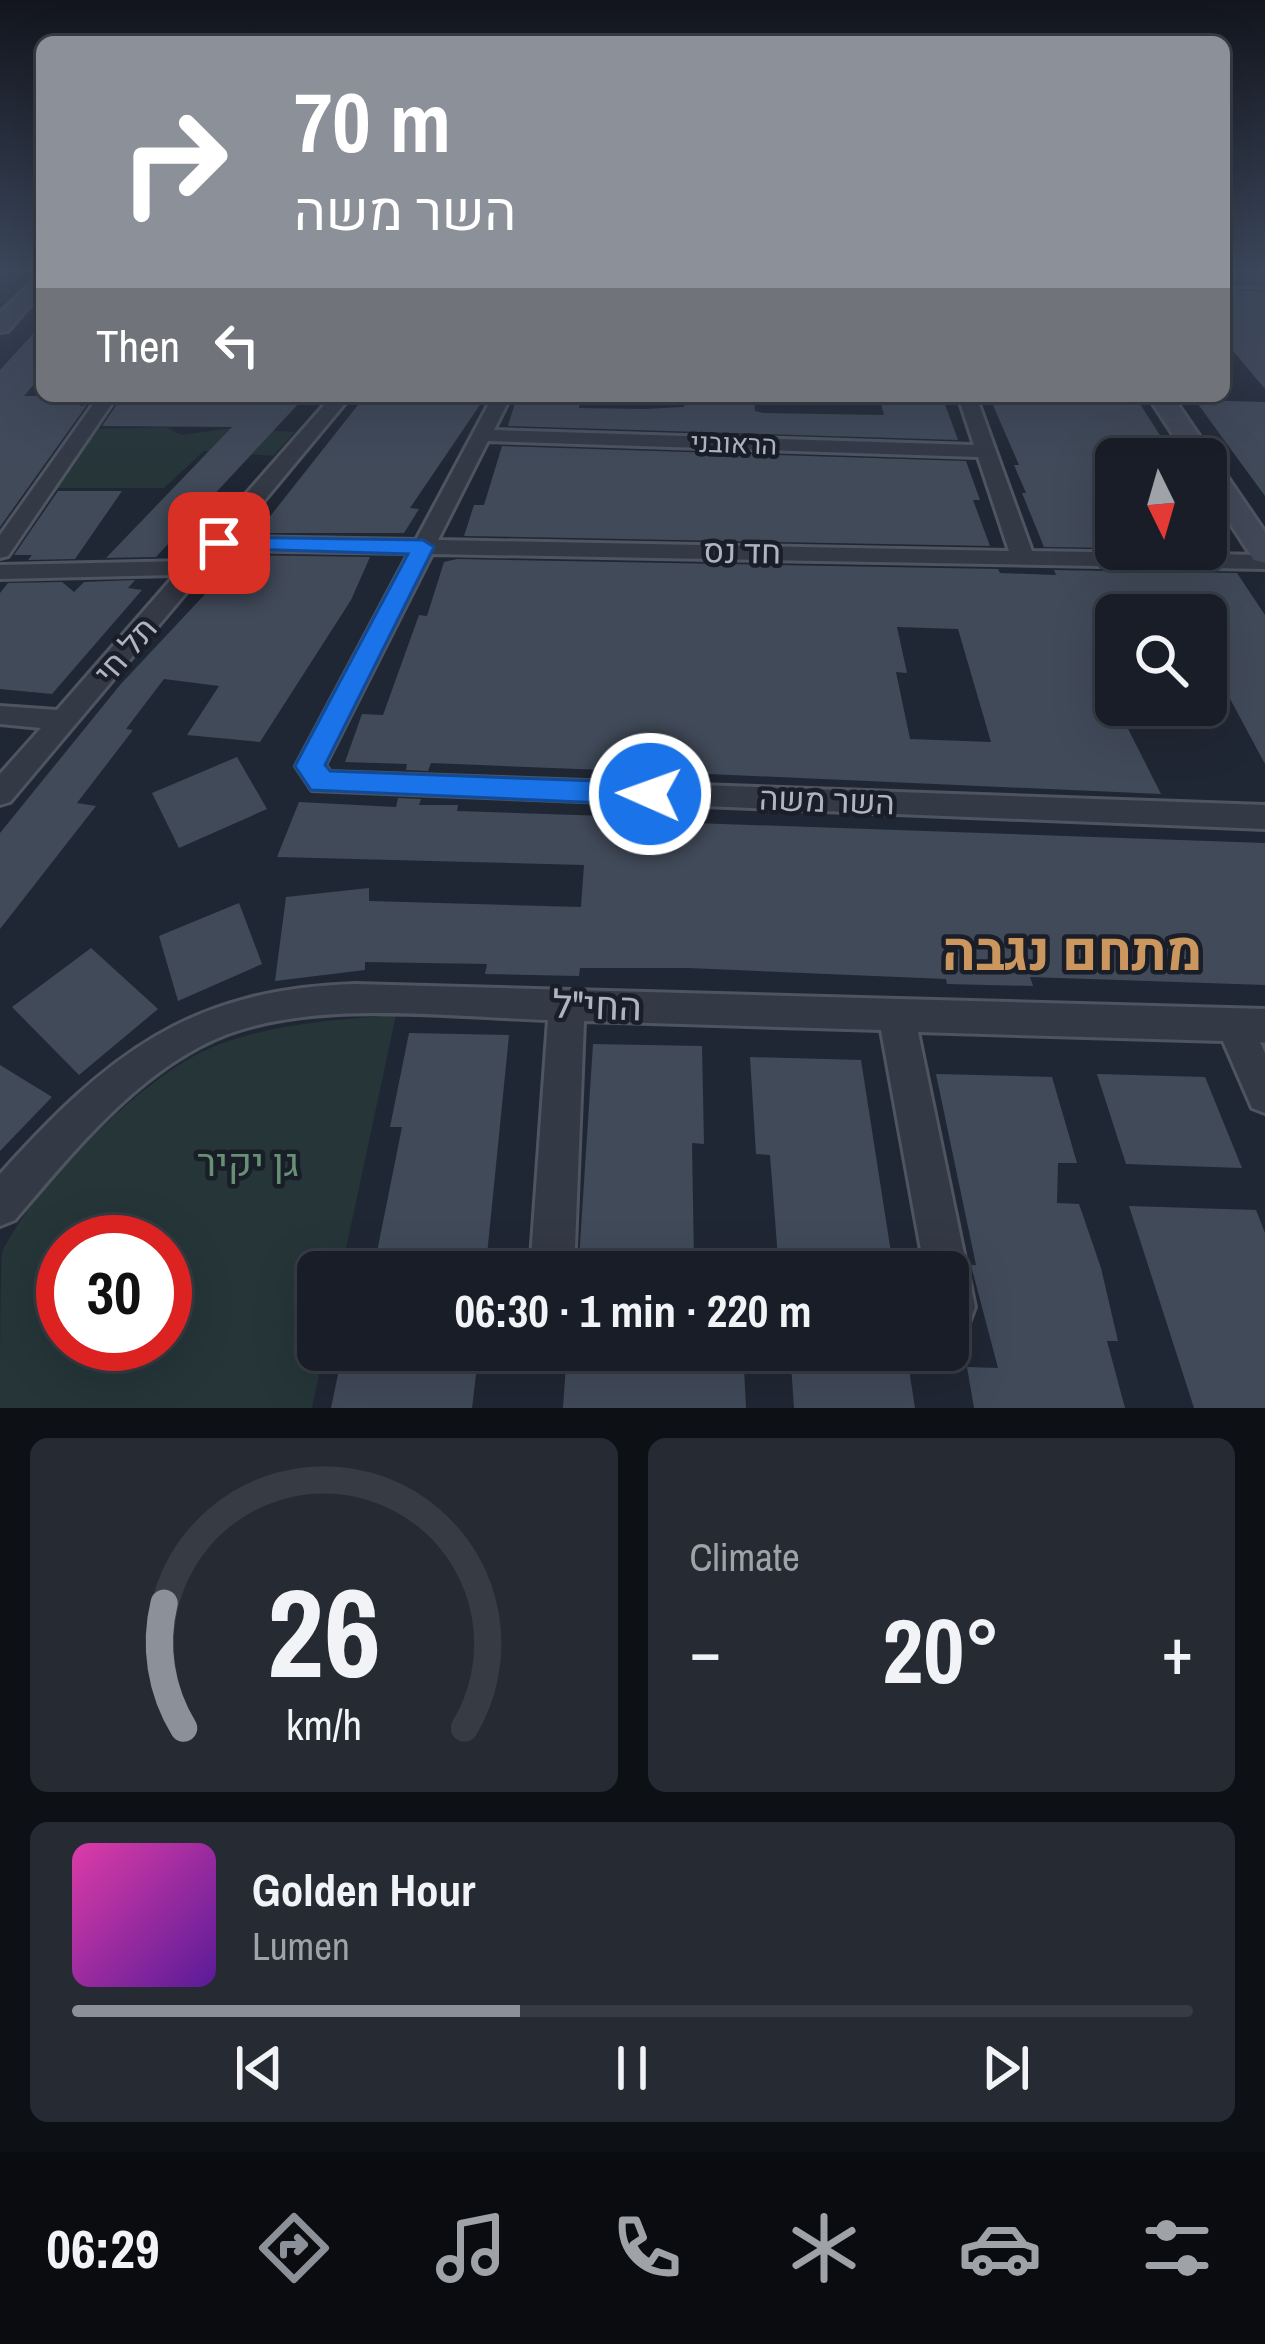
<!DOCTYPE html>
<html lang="en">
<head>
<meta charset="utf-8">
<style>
	:root { --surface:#181d27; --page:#252a33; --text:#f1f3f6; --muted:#9fa2a7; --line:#363b44; --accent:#8c9099 }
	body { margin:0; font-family:"Archivo Narrow",Heebo,sans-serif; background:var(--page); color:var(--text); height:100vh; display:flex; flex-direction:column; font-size:45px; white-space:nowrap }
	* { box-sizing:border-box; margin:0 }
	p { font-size:39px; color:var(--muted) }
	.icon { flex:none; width:66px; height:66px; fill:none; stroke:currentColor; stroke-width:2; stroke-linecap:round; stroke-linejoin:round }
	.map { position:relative; height:1408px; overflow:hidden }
	.drawer { display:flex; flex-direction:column; gap:30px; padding:30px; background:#0d1015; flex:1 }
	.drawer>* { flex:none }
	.banner { position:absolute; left:36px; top:36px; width:1194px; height:366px; border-radius:18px; box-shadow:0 12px 48px #0002,0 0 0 3px var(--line); background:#8c9099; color:#fff; overflow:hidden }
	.needle { width:78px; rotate:175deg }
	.controls { position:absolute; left:1095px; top:438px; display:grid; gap:24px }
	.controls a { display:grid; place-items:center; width:132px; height:132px; border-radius:18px; background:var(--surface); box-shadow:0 12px 48px #0002,0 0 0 3px var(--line); font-size:60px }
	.speed { position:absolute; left:36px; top:1215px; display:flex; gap:24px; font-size:60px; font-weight:700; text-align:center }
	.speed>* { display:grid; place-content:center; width:156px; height:156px; border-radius:50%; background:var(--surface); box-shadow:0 12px 48px #0002,0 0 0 3px var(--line); line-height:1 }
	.speed .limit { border:18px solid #d22; background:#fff; color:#111 }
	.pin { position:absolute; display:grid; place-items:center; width:102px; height:102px; color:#fff; margin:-51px; border-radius:24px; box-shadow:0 6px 18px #0006 }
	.me { position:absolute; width:132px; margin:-66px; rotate:272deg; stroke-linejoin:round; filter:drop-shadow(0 0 9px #0008) }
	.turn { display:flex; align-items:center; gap:42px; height:252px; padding:0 60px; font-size:54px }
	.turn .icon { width:156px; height:156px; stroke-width:2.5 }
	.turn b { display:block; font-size:84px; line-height:102px }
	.then { display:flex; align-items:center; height:114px; padding:0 60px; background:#0003; gap:24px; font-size:45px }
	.big { font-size:90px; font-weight:700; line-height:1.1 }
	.drawer .widget { flex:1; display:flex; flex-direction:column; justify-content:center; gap:18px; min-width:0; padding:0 42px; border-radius:18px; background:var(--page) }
	.drawer .dial { align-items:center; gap:0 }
	.dial svg { height:312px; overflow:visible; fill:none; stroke:var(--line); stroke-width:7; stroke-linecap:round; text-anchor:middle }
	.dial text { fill:var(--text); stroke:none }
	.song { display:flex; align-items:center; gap:36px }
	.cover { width:144px; height:144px; border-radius:18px; background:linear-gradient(135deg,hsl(320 70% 55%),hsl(270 70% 35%)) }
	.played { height:12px; border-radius:6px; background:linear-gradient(90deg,var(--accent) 40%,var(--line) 40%) }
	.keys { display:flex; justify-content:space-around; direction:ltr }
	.heat { display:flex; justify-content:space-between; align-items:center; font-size:66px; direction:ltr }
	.drawer .tiles { flex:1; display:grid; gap:30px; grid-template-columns:1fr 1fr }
	.widget:last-child { grid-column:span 2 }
	.trip { position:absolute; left:297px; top:1251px; width:672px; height:120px; border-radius:18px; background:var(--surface); box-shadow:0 12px 48px #0002,0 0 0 3px var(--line); font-weight:700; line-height:120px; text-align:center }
	.tab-bar { display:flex; height:192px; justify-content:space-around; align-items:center; background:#0a0c10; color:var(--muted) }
	.tab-bar .icon { width:84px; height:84px }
	.tab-bar .active { color:var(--accent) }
	.tab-bar b { font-size:54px; color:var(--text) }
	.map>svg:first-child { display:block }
	.green { fill:#253538; fill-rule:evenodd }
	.building { fill:#414a59; fill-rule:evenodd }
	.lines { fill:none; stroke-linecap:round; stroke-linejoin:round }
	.street-casing { stroke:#4e5460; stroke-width:6 }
	.secondary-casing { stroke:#4e5460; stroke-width:6 }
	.street { fill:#333945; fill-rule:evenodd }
	.secondary { fill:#424858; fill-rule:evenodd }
	.route { fill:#1a73e8; stroke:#114b97; stroke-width:3 }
	.labels { text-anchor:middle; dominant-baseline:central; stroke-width:9; stroke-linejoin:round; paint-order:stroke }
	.far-street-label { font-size:27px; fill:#adb4c2; stroke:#191e29 }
	.street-label { font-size:33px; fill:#adb4c2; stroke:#191e29 }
	.near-street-label { font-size:39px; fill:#adb4c2; stroke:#191e29 }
	.near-park-label { font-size:39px; fill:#679074; stroke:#191e29 }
	.near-district-label { font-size:54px; font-weight:bold; fill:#cb975f; stroke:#191e29 }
</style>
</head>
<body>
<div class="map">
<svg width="1265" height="1408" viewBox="0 0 1265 1408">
	<rect width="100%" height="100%" fill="#202734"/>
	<g class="green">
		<polygon points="165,427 182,435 232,428 295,432 273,456 204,451 164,488 56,488 96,429"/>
		<path d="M 396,1015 L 341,1272 L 318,1272 L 318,1350 L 324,1350 L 312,1408 L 0,1408 C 0,1377 0,1275 2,1253 C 31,1189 143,1077 208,1049 C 266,1024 334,1020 396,1015 ZM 63,1242 L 165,1242 L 165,1344 L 63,1344 Z"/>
	</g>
	<g class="building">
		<polygon points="1224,290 1265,291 1265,389 1224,340"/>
		<polygon points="42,324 42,375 24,396 87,396 80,406 87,405 0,527 0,370"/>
		<polygon points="365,396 486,396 410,508 419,509 404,533 257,533"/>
		<polygon points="517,396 581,396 579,408 644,409 684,407 685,396 754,396 755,411 763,413 884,415 879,396 942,396 958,440 508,426"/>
		<polygon points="989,396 1135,396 1172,454 1116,452 1116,548 1044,547 1022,493 1026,493 1014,465 1019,465"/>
		<polygon points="253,397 302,400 156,557 106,558 232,427 102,426 117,404"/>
		<polygon points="1195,400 1265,402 1265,496 1235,455"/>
		<polygon points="502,446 966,461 980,500 973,500 990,546 464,536 474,505 484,505"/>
		<polygon points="58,491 122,491 75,559 28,560 32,555 14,555"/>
		<polygon points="230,555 370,557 351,600 260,742 187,735 219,686 164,679 126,729 133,730 77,803 96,806 0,929 0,833 120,685 207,592"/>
		<path d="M 457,559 L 998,569 L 1000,573 L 1056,575 L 1054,570 L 1237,573 L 1265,615 L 1265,764 L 1229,697 L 1206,696 L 1206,615 L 1108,615 L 1116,631 L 1116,705 L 1161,794 L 642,771 L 641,777 L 603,775 L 603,770 L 431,763 L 428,771 L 406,770 L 407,764 L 345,762 L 362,714 L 383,715 L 419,615 L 427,616 L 444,562 ZM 897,627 L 958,629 L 991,742 L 910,739 L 896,672 L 907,673 Z"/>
		<polygon points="135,580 128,588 142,590 52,694 0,689 0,593 8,583 62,582 74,592 84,582"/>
		<polygon points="237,757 267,809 179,848 152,793"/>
		<polygon points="398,798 421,799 419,805 458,805 457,811 667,818 667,822 1265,843 1265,985 1030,977 1033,986 947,984 946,979 688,968 580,968 579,976 485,974 487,964 365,962 365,970 275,981 286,897 369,888 369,901 581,907 584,865 277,857 299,802 396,807"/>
		<polygon points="239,903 262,964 178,1001 159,936"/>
		<polygon points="91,948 158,1009 79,1075 12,1007"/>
		<polygon points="409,1033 509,1035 487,1255 377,1252 402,1127 390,1127"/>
		<polygon points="593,1044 702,1046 704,1144 692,1143 694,1262 579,1259"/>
		<polygon points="750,1057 861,1060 894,1272 779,1271 770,1155 756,1154"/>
		<polygon points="0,1065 52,1097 0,1151"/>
		<polygon points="936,1074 1052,1077 1077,1163 1058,1163 1057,1203 1079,1204 1101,1268 1118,1341 1107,1341 1125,1408 974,1408 967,1367 998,1368 972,1269 971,1265 976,1265"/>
		<polygon points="1097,1074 1205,1077 1242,1168 1126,1164"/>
		<polygon points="1129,1206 1256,1210 1265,1233 1265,1408 1194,1408"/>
		<polygon points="343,1350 479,1350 472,1408 331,1408"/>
		<polygon points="567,1350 743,1350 746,1408 563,1408"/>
		<polygon points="790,1350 906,1350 915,1408 794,1408"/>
	</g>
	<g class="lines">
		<defs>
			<g id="street">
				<polygon points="1224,278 1265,279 1265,287 1224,286"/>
				<polygon points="99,396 117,396 8,556 0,558 0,535"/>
				<path d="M 332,396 L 351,396 L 234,537 L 416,540 L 493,396 L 511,396 L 494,430 L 974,445 L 958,396 L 976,396 L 1032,551 L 1265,555 L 1265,569 L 432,554 L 325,765 L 330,772 L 1265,805 L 1265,829 L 312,790 L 296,766 L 409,553 L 222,550 L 10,802 L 0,805 L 0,774 L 41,728 L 0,724 L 0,706 L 57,710 L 175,575 L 0,579 L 0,565 L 187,561 ZM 488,441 L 978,457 L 1009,551 L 438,540 Z"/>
				<path d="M 355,984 L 1265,1009 L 1265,1043 L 1260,1042 L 1265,1053 L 1265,1113 L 1252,1108 L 1223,1041 L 918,1032 L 975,1307 L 969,1323 L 953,1329 L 948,1327 L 948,1272 L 925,1272 L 881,1030 L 584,1021 L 574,1272 L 530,1272 L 548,1020 C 451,1017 319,1000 228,1034 C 141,1067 74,1151 15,1220 L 0,1226 L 0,1174 C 107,1055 189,989 355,984 Z"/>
			</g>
			<g id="secondary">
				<polygon points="42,273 42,291 8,331 0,332 0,313"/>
				<polygon points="1148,396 1172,396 1265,532 1265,563 1254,560 1206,486 1206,459 1189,459"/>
			</g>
		</defs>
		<use href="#street" class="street-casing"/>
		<use href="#secondary" class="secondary-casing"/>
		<use href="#street" class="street"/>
		<use href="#secondary" class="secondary"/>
	</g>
	<linearGradient id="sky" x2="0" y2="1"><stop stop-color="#12151d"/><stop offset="0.58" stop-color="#3c475c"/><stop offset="1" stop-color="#3c475c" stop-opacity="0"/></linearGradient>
	<rect width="1265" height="467" fill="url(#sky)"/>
	<polygon class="route" points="219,537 423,540 434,547 325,765 330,771 650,783 661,786 665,794 661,802 650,805 311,790 295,766 408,554 211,548 207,543"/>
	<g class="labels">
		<g class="far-street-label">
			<text transform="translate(734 443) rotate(2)">הראובני</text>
		</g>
		<g class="street-label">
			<text transform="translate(742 551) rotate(1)">חד נס</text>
			<text transform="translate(125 650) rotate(-49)">תל חי</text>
			<text transform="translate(827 800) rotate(2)">השר משה</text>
		</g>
		<g class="near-street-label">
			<text transform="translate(597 1005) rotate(2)">החי"ל</text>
		</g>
		<g class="near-park-label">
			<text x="248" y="1162">גן יקיר</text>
		</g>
		<g class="near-district-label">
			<text x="1072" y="950">מתחם נגבה</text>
		</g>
	</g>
</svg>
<div class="controls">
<a><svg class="needle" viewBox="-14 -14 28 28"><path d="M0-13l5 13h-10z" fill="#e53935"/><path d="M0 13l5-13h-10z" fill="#9fa2a7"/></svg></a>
<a><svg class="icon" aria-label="search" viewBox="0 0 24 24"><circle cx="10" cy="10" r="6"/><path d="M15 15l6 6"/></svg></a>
</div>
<div class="speed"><div class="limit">30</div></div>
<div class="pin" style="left:219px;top:543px;background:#d93025"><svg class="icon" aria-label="arrive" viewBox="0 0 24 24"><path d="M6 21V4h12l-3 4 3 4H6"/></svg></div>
<svg class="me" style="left:650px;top:794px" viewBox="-20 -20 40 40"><circle r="17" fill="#1a73e8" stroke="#fff" stroke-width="3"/><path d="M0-11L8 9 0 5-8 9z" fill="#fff"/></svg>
<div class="trip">06:30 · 1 min · 220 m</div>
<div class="banner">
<div class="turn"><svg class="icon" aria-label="right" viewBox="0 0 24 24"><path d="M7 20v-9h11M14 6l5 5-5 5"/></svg><div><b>70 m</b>השר משה</div></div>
<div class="then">Then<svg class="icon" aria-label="left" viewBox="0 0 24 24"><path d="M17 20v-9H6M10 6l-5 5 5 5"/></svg></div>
</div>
</div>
<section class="drawer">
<div class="tiles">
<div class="widget dial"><svg viewBox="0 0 100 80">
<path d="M14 69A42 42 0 1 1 86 69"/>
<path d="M14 69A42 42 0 0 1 9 37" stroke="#8c9099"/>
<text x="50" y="56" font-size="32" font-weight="700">26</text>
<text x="50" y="72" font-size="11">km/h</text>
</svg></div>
<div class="widget"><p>Climate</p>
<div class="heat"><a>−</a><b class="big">20°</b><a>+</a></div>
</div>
<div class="widget">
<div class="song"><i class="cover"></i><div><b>Golden Hour</b><p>Lumen</p></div></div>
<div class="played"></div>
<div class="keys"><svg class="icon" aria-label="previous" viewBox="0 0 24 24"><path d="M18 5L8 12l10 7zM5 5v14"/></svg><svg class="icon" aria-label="pause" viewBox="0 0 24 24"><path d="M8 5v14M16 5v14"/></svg><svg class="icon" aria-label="next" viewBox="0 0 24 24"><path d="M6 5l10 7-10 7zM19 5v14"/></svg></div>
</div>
</div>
</section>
<nav class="tab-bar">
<b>06:29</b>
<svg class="icon active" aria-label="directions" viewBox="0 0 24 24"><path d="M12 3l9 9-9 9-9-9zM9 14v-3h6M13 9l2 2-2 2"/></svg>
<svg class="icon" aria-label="music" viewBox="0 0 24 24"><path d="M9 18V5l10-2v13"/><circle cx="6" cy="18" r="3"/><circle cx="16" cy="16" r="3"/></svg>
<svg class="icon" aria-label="phone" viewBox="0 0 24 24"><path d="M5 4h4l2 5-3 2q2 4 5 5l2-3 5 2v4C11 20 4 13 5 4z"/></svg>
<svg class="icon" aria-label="climate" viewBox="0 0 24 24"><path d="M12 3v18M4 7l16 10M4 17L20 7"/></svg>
<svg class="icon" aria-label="car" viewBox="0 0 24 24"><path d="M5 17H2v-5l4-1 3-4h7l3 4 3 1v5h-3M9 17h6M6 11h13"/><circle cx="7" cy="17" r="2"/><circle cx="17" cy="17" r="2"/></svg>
<svg class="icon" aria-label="filters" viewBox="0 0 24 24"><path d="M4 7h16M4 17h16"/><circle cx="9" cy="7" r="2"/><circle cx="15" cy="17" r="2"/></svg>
</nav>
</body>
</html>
